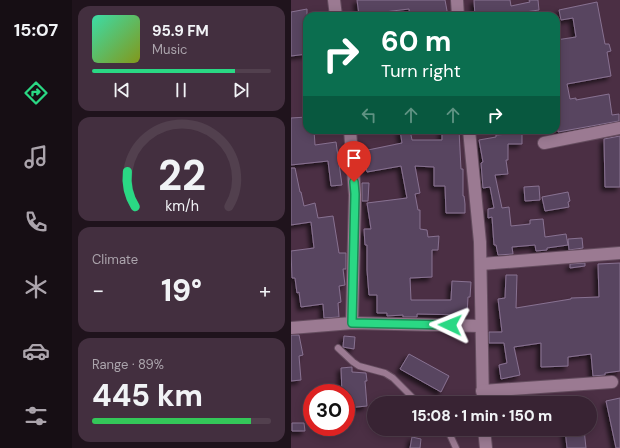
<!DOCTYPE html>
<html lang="en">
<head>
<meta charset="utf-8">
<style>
	:root { --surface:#382333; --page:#432f3f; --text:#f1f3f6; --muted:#aba4ac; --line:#52404e; --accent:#2ad884 }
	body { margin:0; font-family:"DM Sans",sans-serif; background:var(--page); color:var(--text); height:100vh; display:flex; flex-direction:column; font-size:15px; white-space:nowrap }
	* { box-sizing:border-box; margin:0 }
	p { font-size:13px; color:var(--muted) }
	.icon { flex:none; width:22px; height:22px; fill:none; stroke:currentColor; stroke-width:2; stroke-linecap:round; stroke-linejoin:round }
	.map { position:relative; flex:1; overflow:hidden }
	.side { display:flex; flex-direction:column; gap:6px; padding:6px; background:#1f131c; width:219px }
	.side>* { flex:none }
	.top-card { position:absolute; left:12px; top:12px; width:257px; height:122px; border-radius:12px; box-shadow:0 2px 10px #0003,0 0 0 1px var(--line); background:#0b6e4f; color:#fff; overflow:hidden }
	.speed { position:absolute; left:12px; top:384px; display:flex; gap:8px; font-size:20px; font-weight:700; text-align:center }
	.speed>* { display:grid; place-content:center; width:52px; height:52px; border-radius:50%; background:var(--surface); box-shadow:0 2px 10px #0003,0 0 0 1px var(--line); line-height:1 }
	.speed .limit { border:6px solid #d22; background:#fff; color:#111 }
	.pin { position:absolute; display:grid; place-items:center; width:34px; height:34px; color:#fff; margin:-41px -17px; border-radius:50% 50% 50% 0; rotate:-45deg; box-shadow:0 0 4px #0007 }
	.pin .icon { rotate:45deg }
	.me { position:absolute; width:44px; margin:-22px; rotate:272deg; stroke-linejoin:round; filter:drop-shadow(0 0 3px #0008) }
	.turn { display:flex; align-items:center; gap:14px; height:84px; padding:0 12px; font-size:18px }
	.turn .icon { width:52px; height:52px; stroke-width:2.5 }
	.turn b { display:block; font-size:28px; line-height:34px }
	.lanes { display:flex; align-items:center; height:38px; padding:0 12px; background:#0003; justify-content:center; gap:20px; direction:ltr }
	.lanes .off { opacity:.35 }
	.big { font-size:30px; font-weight:800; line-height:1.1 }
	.side .widget { flex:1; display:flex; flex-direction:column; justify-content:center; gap:6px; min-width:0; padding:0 14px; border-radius:12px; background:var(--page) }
	.side .dial { align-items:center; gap:0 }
	.dial svg { height:104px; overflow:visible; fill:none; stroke:var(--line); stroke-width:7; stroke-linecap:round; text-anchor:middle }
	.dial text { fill:var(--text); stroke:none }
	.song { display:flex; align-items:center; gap:12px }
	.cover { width:48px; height:48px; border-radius:6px; background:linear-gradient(135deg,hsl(160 70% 55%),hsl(70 70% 35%)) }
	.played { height:4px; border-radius:2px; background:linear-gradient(90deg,var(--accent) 80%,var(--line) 80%) }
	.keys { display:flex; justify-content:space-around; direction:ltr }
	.heat { display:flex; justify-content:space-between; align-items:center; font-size:22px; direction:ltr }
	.charge { height:6px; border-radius:3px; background:linear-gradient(90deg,#34c759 89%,var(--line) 0) }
	.trip { position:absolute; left:76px; top:396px; width:230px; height:40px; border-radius:20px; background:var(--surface); box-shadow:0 2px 10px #0003,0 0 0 1px var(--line); font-weight:800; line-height:40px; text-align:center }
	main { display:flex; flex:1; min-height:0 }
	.menu { display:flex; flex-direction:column; width:72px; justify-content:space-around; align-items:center; background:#160e14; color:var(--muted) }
	.menu .icon { width:28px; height:28px }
	.menu .active { color:var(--accent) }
	.menu b { font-size:18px; color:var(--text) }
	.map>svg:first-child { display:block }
	.building { fill:#584461; stroke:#887291; filter:url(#shadow) }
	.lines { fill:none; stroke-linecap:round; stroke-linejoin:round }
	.lane-casing { stroke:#644c5e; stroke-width:8 }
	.street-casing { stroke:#644c5e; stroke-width:14 }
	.lane { stroke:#9b7a92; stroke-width:6 }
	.street { stroke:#9b7a92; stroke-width:12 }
	.route-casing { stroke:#1b8c56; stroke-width:10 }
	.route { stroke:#2ad884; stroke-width:7 }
</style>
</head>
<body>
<main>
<nav class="menu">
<b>15:07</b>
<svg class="icon active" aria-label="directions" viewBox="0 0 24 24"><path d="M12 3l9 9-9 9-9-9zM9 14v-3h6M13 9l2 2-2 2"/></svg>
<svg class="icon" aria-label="music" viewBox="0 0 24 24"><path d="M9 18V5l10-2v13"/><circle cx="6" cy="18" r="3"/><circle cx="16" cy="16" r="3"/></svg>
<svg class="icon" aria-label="phone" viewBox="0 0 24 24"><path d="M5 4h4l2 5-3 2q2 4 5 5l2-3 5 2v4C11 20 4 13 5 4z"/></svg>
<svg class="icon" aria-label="climate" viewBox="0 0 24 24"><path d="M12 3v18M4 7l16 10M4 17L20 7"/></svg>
<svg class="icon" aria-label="car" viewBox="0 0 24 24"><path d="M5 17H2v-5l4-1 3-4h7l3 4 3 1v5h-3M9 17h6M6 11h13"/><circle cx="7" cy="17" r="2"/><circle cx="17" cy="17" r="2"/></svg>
<svg class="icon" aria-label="filters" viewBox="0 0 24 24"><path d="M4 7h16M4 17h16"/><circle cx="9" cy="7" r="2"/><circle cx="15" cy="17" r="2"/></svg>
</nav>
<section class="side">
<div class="widget">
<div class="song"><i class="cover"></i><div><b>95.9 FM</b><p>Music</p></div></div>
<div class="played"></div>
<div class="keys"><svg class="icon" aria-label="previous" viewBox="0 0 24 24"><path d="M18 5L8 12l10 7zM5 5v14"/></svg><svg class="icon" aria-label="pause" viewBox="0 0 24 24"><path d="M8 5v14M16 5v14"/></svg><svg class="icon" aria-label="next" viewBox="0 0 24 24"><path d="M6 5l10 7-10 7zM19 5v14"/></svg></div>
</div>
<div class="widget dial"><svg viewBox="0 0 100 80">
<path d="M14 69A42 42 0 1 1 86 69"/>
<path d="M14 69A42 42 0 0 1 8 42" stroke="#2ad884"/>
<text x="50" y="56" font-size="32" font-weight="700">22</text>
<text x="50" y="72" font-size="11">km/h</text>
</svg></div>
<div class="widget"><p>Climate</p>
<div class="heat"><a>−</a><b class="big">19°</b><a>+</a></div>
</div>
<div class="widget"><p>Range · 89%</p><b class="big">445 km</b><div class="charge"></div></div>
</section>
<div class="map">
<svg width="329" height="448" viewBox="0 0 329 448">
	<defs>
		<filter id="shadow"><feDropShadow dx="-3.5" dy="3.5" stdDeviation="2" flood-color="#0009"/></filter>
	</defs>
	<rect width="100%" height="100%" fill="#4b2f44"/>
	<g class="building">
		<polygon points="66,0 154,0 157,16 119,16 118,9 68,15"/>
		<polygon points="183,0 219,0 220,6 239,2 238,0 247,0 248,10 234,12 235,15 230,16 184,16"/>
		<polygon points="306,2 314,44 318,44 320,51 316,52 320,76 276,84 279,99 285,98 285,100 318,94 321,115 328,114 328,121 267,132 265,111 265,40 285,37 282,18 270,20 268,10"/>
		<polygon points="16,9 16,54 0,56 0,12"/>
		<polygon points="16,117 16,130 23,130 24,145 45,142 51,185 40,186 37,161 0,165 0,118"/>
		<polygon points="109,130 119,130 121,140 151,140 151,130 168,130 170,169 172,169 172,196 173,196 174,204 174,213 155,213 154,186 143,186 143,167 124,166 129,193 124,194 127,210 129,210 129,229 136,230 137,237 148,236 147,250 141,250 141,277 119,278 120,300 160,300 161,281 180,282 179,297 177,297 176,315 126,314 126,317 112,317 112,315 96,316 96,313 86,313 86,295 78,295 76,270 76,245 74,245 73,229 80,229 76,203 116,198 110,166 76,172 72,151 111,143"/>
		<polygon points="231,133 231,144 217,144 217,160 215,160 217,174 204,175 211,208 218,207 220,226 239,224 239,220 252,219 254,237 275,234 277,245 256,248 256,250 245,251 244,245 221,247 222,254 207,255 205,245 203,245 201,217 197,218 197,209 203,208 199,187 192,188 190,163 192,162 188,140 205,137 205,135"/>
		<polygon points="329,136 329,187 314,187 313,139"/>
		<polygon points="0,168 4,168 9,192 10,192 13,206 24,203 27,218 42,216 48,253 55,253 55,269 52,269 54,285 48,286 50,302 47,303 48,317 33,318 32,304 10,307 8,292 6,293 4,278 1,278 0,251 23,248 20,222 0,225"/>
		<polygon points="71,183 78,183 77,201 71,201"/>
		<polygon points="248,186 249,200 234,201 233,187"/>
		<polygon points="277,192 279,201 277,202 278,207 254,211 251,197"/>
		<polygon points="291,238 292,248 278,250 277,239"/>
		<polygon points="294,263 294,266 279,268 279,264"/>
		<polygon points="329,263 329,371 314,373 314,375 302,376 300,354 277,357 277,366 250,367 250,343 223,347 229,375 210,379 208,365 216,363 213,343 198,343 198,332 211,332 207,299 214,298 215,275 226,275 225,308 280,299 280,298 308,297 307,264"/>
		<polygon points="0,335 8,335 12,355 8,356 10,380 0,381"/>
		<polygon points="53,336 64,337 63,349 52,347"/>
		<polygon points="118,354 158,376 150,392 109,369"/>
		<polygon points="61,367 61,372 75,373 76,381 74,381 76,406 55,408 55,393 51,393 50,368"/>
		<polygon points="329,398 329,448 325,448 315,401"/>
		<polygon points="1,423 13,423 14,431 1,431"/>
		<polygon points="274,429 293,429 295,448 276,448"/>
		<polygon points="121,437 130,439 129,448 119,448"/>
	</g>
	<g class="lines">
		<defs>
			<g id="lane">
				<polyline points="47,348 62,362 68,366 94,373 102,378 127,403"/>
				<polyline points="152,429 159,435 165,448"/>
			</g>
			<g id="street">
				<polyline points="43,0 45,16"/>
				<polyline points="166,0 167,16"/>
				<polyline points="59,130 64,195 61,323"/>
				<polyline points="178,130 189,242 192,403"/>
				<polyline points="253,143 329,128"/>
				<polyline points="190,264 329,253"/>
				<polyline points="0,328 61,323 190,326"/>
				<polyline points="191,391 321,382"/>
				<polyline points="193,429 195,448"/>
			</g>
		</defs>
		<use href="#lane" class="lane-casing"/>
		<use href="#street" class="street-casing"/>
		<use href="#lane" class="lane"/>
		<use href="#street" class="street"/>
	</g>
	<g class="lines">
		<defs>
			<polyline id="route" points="63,182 64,194 61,323 159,325"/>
		</defs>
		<use href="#route" class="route-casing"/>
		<use href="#route" class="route"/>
	</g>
</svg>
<div class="speed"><div class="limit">30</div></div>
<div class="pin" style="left:63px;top:182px;background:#d93025"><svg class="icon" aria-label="arrive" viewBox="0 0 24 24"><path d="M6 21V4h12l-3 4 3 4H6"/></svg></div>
<svg class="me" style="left:159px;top:325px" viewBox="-20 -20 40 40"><path d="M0-17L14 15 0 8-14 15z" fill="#2ad884" stroke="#fff" stroke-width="4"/></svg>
<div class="trip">15:08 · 1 min · 150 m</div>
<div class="top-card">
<div class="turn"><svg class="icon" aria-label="right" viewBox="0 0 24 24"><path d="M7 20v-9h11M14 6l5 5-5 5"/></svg><div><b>60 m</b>Turn right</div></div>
<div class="lanes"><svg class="icon off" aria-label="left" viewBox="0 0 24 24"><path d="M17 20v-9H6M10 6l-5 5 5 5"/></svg><svg class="icon off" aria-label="ahead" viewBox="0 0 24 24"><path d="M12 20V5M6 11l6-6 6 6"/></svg><svg class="icon off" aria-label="ahead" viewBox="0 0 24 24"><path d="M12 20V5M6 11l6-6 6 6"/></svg><svg class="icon" aria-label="right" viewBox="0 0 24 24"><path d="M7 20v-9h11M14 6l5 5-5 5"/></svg></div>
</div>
</div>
</main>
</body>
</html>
